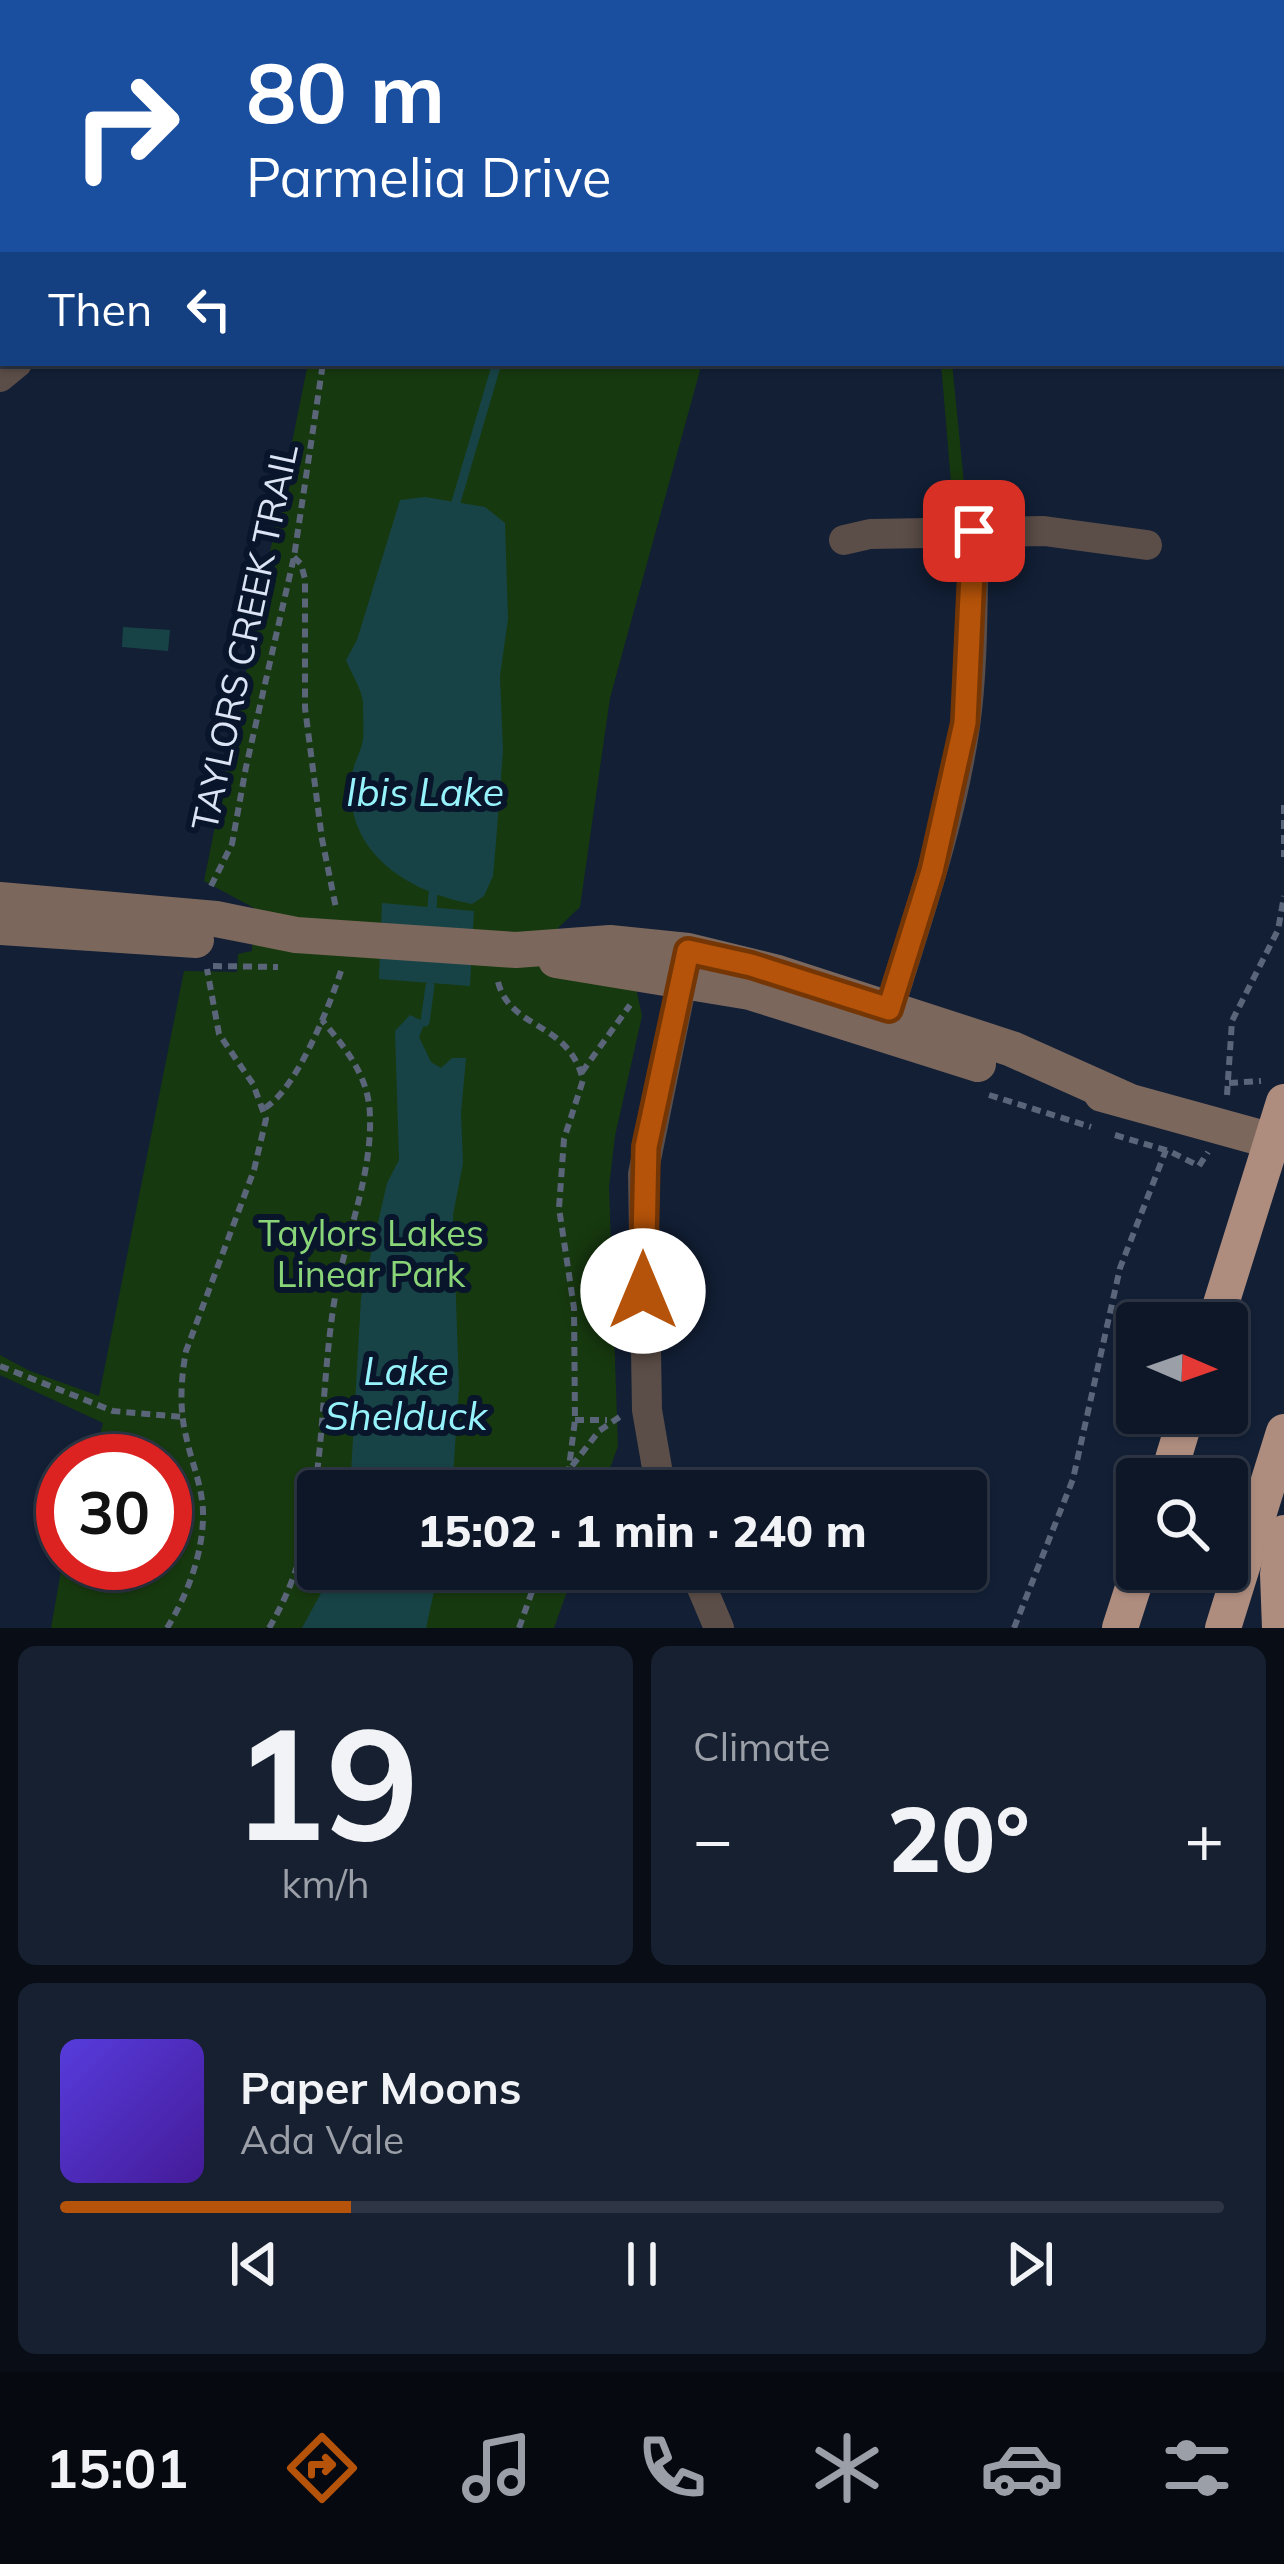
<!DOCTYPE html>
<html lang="en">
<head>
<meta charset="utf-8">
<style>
	:root { --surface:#0e1728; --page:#172030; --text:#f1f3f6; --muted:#9b9fa8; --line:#2e3645; --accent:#b45309 }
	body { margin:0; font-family:Mulish,sans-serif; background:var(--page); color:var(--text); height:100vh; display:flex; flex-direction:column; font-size:45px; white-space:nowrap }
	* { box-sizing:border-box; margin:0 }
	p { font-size:39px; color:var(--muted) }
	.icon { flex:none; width:66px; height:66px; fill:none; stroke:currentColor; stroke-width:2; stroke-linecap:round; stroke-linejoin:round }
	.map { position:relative; height:1628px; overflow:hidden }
	.side { display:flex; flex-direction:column; gap:18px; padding:18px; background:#080d16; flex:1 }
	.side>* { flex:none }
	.banner { position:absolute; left:0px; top:0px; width:1284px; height:366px; box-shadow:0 3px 9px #0004,0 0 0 3px var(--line); background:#1a4fa0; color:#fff; overflow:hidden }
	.needle { width:78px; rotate:92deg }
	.controls { position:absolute; left:1116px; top:1302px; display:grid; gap:24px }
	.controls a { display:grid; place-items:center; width:132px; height:132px; border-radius:12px; background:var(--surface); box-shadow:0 3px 9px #0004,0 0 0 3px var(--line); font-size:60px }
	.speed { position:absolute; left:36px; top:1434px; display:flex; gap:24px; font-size:60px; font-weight:700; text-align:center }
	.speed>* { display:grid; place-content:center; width:156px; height:156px; border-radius:50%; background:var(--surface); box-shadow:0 3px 9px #0004,0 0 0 3px var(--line); line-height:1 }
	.speed .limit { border:18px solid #d22; background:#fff; color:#111 }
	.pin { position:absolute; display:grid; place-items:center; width:102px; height:102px; color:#fff; margin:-51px; border-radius:24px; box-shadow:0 6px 18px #0006 }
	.me { position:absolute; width:132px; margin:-66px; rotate:0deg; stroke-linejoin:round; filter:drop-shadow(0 0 9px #0008) }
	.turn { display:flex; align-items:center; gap:42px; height:252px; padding:0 48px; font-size:54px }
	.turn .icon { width:156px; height:156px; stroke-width:2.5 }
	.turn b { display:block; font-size:84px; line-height:102px }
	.then { display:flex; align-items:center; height:114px; padding:0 48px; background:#0003; gap:24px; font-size:45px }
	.big { font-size:90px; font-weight:800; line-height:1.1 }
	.side .card { flex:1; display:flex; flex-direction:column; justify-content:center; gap:18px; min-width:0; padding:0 42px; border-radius:18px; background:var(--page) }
	.side .dial { align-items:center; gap:0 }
	.dial b { font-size:156px; line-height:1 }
	.song { display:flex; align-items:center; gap:36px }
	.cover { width:144px; height:144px; border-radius:18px; background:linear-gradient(135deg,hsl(250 70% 55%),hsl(260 70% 35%)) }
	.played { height:12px; border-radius:6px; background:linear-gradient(90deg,var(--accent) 25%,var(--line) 25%) }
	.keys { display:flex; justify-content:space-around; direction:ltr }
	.heat { display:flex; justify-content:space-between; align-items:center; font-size:66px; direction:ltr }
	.side .tiles { flex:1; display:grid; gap:18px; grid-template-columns:1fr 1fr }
	.card:last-child { grid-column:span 2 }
	.trip { position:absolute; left:297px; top:1470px; width:690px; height:120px; border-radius:12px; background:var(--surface); box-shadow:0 3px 9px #0004,0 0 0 3px var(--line); font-weight:800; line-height:120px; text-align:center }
	.menu { display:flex; height:192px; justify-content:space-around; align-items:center; background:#060910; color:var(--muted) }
	.menu .icon { width:84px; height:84px }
	.menu .on { color:var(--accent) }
	.menu b { font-size:54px; color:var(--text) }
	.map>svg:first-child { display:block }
	.green { fill:#17390f }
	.water { fill:#184346 }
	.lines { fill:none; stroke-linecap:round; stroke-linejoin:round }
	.stream { stroke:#184346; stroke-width:9 }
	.path { stroke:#5a6579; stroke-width:6; stroke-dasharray:9 6; stroke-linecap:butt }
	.lane { stroke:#5b4d47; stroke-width:15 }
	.street { stroke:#5b4d47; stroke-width:30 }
	.secondary { stroke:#7c675d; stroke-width:36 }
	.highway { stroke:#ae8d7e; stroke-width:36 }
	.route-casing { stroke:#753606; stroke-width:30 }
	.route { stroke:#b45309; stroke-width:21 }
	.labels { text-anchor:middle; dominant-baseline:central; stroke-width:12; stroke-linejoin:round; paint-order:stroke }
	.street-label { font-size:36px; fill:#dbe4f4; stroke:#09152b }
	.park-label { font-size:36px; fill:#89d578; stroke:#09152b }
	.water-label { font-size:39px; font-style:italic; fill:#97f3fb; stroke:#09152b }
</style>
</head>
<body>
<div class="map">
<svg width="1284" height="1628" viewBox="0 0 1284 1628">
	<rect width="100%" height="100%" fill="#121f35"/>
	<g class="green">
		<polygon points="177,0 736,0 737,3 177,3"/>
		<polygon points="308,363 702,363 610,698 580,907 557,929 636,988 642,1016 615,1136 609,1187 618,1446 602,1491 318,1491 318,1569 575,1569 554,1628 51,1628 63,1560 165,1563 165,1461 93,1461 103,1423 0,1375 0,1355 30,1371 99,1396 184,971 237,972 238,954 252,951 254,908 204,881"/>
		<polygon points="941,363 952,363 964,483 951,483"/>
	</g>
	<g class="water">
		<path d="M 425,497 L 485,507 L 505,523 L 508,619 L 500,676 L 503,751 L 496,842 L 493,876 L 484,896 L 472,904 C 407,892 342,851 352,776 C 353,764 361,752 363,740 C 364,729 363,714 363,703 C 362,689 351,673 346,660 L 357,640 L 400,500 Z"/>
		<polygon points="123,627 170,630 168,651 122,647"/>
		<polygon points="382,903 474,911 470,986 379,979"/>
		<polygon points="410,1015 425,1022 419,1037 431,1062 441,1068 452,1058 466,1058 461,1113 463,1163 453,1215 459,1387 452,1491 350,1491 361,1298 387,1183 399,1160 395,1031"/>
		<polygon points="334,1569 439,1569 426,1628 302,1628"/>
	</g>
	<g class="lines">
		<g class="stream">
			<polyline points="573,3 573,0"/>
			<polyline points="1281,330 1284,330"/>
			<polyline points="456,502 497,363"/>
			<polyline points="432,908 433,894"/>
			<polyline points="425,1022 430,986"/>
		</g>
		<g class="path">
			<polyline points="358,0 361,3"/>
			<polyline points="380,0 381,3"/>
			<polyline points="176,3 178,0"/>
			<polyline points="294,557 301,564 305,579 305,708 322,839 336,908"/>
			<polyline points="1284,805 1284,857"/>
			<polyline points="211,886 232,844 246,767 294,557 323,363"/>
			<polyline points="213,966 278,967"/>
			<path d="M 498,982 C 511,1031 568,1020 583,1080 L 564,1139 L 559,1208 L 574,1308 L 575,1420 L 566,1491"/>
			<polyline points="582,1072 630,1005"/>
			<polyline points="1229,1083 1261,1081"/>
			<polyline points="989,1095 1091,1127"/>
			<polyline points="1227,1095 1232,1021 1278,930 1284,896"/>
			<path d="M 265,1108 C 297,1088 329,1007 341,971"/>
			<polyline points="1115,1135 1169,1151 1199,1166 1208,1152"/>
			<polyline points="0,1366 113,1411 183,1417"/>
			<polyline points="575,1420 607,1420"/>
			<polyline points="572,1466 599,1431 621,1416"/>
			<path d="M 167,1628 C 188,1594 204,1551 203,1511 C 202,1485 191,1461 186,1436 C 179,1408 181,1379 186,1351 L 254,1170 L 266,1119 L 253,1084 L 219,1034 L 207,969"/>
			<path d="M 269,1628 C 330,1526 316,1410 335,1297 C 345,1238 372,1177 370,1116 C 369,1076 346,1049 322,1020"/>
			<polyline points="519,1628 540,1569"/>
			<polyline points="1014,1628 1073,1479 1120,1268 1166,1150"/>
		</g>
		<g class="lane">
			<polyline points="1008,0 1010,3"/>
			<polyline points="1112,3 1118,0"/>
		</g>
		<g class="street">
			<polyline points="135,3 135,0"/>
			<polyline points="0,29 3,29"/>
			<polyline points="0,377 17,363"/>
			<polyline points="844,540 870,534 1044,531 1147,545"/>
			<path d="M 883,1030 C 913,929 950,830 965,726 C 974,661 972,596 974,531"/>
			<polyline points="661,1491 647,1410 643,1174 686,963"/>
			<polyline points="694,1569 719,1628"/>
		</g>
		<g class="secondary">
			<polyline points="0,900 216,919 296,935 516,950 610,943 688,951 778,973 1012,1049 1126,1100"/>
			<polyline points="0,927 196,940"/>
			<polyline points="556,960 750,992 978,1064"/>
			<polyline points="1102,1094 1272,1141"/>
		</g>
		<g class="highway">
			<polyline points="1215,1323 1284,1102"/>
			<polyline points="1167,1479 1187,1413"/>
			<polyline points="1120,1628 1139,1569"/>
			<polyline points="1223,1628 1284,1432"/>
			<polyline points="1280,1628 1278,1574 1284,1533"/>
		</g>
	</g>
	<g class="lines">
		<defs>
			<polyline id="route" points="643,1291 646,1147 688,951 751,965 889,1009 932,871 965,723 974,531"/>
		</defs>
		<use href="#route" class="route-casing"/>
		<use href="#route" class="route"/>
	</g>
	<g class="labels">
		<g class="street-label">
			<text transform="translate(244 637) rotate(-78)">TAYLORS CREEK TRAIL</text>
		</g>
		<g class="park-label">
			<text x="371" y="1232">Taylors Lakes<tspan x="371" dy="41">Linear Park</tspan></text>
		</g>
		<g class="water-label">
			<text x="425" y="791">Ibis Lake</text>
			<text x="406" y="1370">Lake<tspan x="406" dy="45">Shelduck</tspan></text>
		</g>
	</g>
</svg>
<div class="controls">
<a><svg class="needle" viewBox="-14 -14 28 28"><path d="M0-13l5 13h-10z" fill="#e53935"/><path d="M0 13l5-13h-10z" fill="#9b9fa8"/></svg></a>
<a><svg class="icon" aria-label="search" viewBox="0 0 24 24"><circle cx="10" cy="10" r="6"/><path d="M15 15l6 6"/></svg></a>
</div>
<div class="speed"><div class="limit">30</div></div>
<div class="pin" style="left:974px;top:531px;background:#d93025"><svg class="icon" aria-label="arrive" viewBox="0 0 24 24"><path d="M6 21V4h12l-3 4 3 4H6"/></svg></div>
<svg class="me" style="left:643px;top:1291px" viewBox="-20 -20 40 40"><circle r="19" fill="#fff"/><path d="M0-13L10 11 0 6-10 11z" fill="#b45309"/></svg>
<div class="trip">15:02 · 1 min · 240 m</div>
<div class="banner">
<div class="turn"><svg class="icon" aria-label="right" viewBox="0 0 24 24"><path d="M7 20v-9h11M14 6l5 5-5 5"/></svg><div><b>80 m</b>Parmelia Drive</div></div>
<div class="then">Then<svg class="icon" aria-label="left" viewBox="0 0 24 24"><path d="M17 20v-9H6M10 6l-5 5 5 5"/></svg></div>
</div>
</div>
<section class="side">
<div class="tiles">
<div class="card dial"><b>19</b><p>km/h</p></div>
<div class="card"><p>Climate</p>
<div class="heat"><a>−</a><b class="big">20°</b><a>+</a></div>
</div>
<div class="card">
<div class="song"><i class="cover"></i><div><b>Paper Moons</b><p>Ada Vale</p></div></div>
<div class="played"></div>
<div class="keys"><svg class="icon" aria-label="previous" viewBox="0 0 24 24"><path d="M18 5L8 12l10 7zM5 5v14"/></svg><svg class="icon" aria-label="pause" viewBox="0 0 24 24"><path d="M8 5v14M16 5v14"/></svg><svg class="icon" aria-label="next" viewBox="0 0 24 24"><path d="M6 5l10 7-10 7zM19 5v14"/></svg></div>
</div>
</div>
</section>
<nav class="menu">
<b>15:01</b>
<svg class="icon on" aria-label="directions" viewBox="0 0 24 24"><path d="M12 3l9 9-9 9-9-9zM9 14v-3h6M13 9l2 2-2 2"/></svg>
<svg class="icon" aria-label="music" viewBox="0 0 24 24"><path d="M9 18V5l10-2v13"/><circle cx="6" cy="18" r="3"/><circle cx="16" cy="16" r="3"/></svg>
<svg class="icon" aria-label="phone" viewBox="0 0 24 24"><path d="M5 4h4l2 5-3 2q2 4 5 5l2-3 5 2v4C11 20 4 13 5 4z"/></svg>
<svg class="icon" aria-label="climate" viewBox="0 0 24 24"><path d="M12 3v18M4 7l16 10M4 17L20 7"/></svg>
<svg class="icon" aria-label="car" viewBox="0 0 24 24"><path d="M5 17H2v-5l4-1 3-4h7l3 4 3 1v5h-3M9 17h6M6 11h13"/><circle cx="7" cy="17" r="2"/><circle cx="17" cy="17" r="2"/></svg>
<svg class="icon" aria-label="filters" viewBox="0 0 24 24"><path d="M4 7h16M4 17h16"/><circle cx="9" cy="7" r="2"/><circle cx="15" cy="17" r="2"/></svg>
</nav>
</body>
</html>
